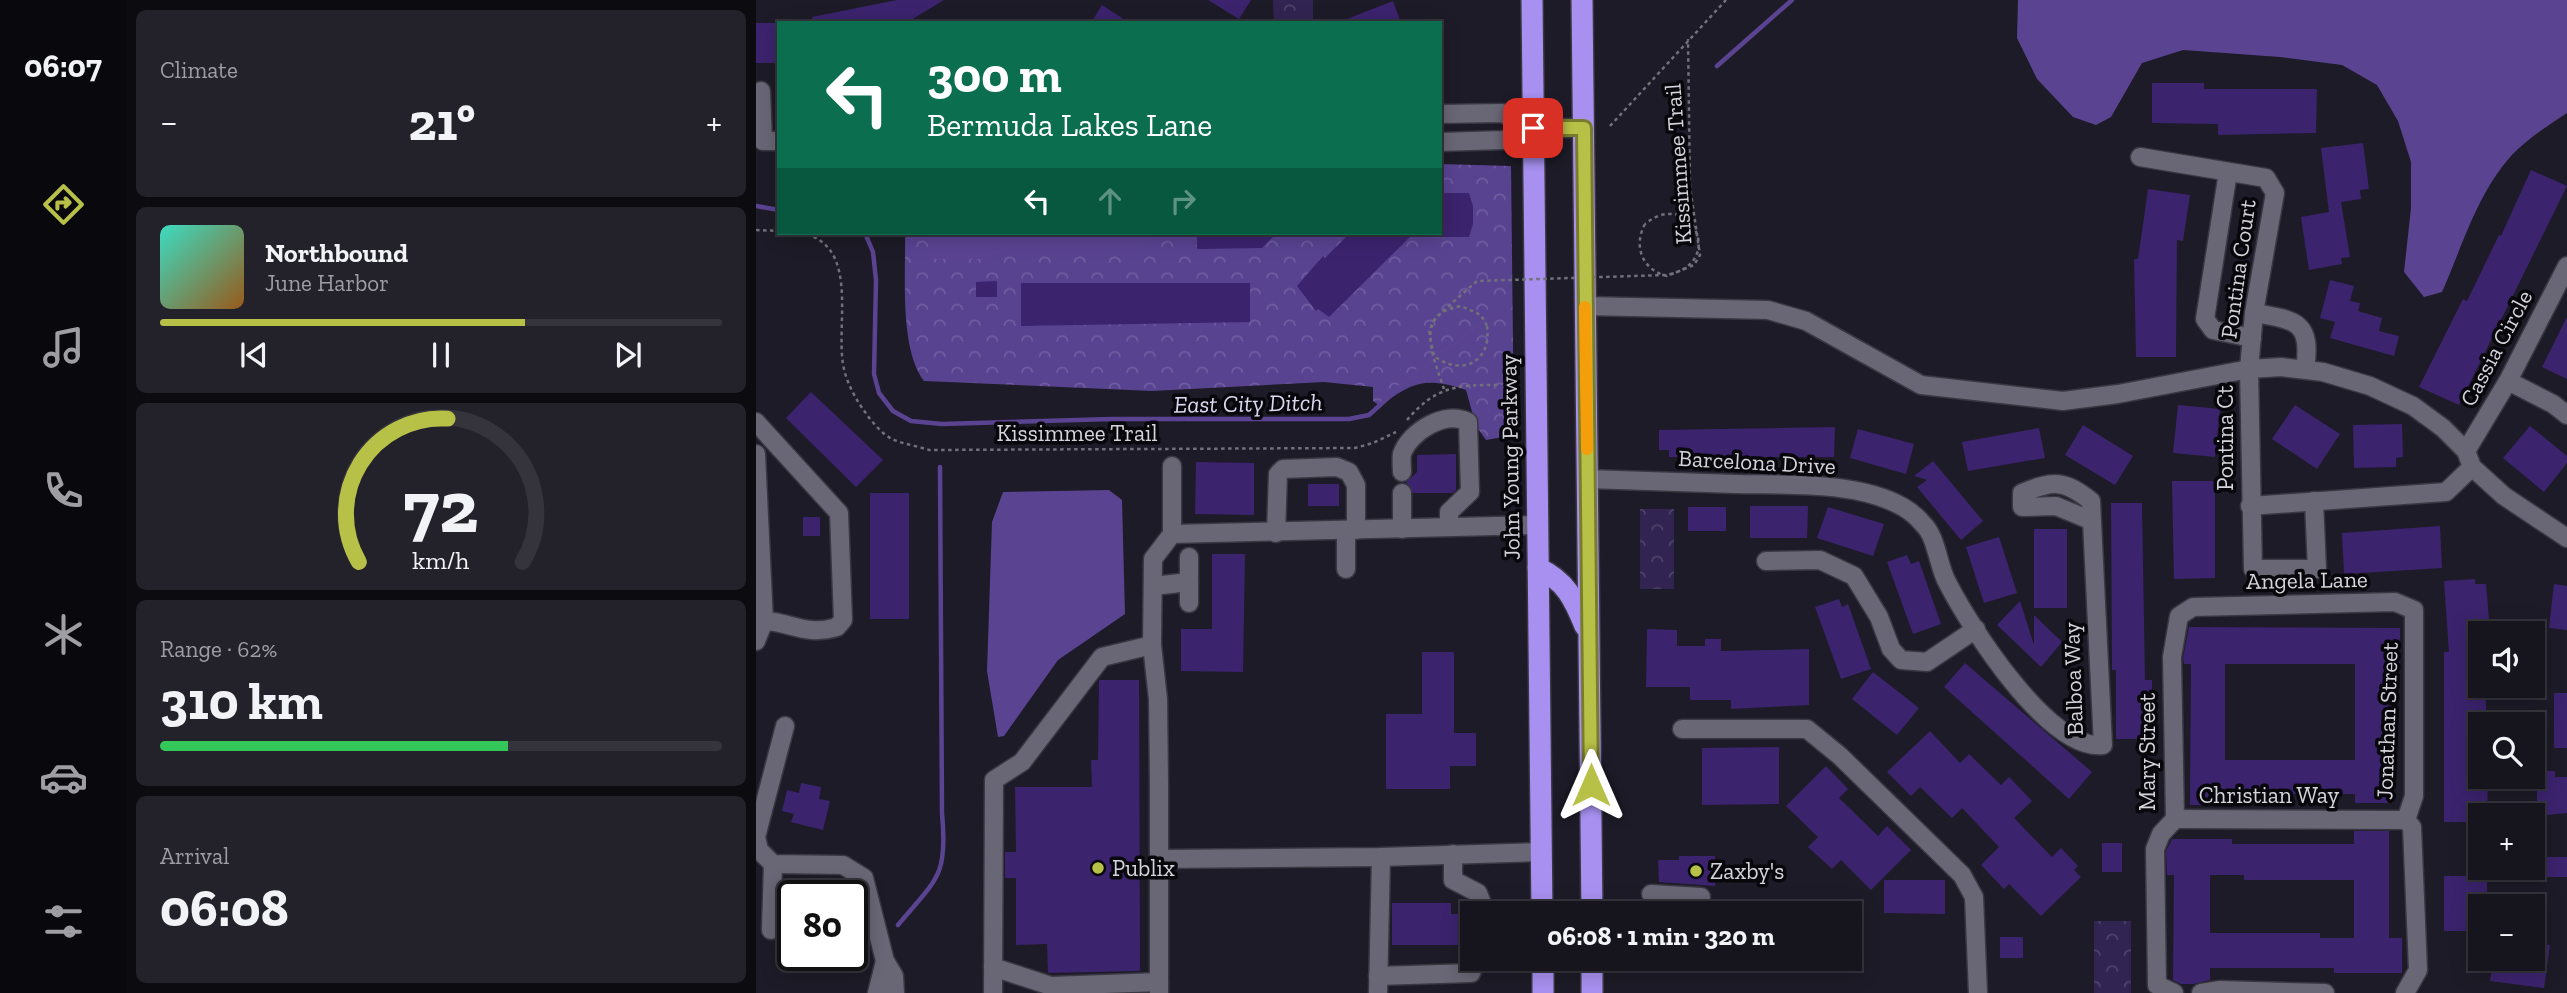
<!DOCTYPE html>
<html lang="en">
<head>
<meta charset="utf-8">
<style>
	:root { --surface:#16141d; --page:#23212a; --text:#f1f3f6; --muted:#9e9ea4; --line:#35333b; --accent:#b8c147 }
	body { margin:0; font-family:"Zilla Slab",serif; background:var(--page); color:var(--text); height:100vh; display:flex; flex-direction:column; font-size:26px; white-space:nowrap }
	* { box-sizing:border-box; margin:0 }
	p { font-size:23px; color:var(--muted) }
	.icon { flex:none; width:38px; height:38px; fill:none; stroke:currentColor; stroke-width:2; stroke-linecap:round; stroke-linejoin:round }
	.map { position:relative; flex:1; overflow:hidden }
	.details { display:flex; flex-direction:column; gap:10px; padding:10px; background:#0c0b10; width:630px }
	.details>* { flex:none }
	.hud { position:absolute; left:21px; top:21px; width:665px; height:214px; border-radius:0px; box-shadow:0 4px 18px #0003,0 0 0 2px var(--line); background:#0b6e4f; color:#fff; overflow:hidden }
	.tools { position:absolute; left:1712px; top:621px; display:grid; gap:14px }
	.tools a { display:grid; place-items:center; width:77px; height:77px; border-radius:0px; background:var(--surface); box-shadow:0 4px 18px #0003,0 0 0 2px var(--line); font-size:35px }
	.speed { position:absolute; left:21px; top:880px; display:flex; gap:14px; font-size:35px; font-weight:700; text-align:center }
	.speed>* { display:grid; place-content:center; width:91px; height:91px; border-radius:50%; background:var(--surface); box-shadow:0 4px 18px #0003,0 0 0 2px var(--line); line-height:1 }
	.speed .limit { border:4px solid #111; border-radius:10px; background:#fff; color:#111 }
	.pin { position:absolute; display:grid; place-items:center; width:60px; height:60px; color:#fff; margin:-30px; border-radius:14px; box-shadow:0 4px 10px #0006 }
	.me { position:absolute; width:77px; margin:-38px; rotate:0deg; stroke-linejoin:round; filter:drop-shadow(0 0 5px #0008) }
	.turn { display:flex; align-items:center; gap:24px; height:147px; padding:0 35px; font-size:32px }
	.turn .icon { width:91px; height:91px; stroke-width:2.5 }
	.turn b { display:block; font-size:49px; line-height:60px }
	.lanes { display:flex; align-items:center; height:66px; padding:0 35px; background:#0003; justify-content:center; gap:35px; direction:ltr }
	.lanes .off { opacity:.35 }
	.big { font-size:52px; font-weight:700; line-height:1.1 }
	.details .tile { flex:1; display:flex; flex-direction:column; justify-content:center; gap:10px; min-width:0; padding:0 24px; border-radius:10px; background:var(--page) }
	.details .dial { align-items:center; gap:0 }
	.dial svg { height:182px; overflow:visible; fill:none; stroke:var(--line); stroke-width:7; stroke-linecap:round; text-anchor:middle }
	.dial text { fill:var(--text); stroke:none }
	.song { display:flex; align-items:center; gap:21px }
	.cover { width:84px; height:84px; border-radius:10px; background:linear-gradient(135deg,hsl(170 70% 55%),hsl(30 70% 35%)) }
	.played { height:7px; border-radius:4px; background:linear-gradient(90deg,var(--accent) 65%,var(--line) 65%) }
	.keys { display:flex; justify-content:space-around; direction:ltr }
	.heat { display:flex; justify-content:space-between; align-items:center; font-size:38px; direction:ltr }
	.charge { height:10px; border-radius:5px; background:linear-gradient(90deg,#34c759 62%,var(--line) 0) }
	.trip { position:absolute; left:704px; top:901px; width:402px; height:70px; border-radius:0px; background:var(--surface); box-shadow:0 4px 18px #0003,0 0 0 2px var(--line); font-weight:700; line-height:70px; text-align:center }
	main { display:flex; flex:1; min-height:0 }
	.menu { display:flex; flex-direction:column; width:126px; justify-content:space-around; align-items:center; background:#09080c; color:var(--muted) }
	.menu .icon { width:49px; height:49px }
	.menu .selected { color:var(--accent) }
	.menu b { font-size:32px; color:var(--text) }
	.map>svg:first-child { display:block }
	.forest { fill:url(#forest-crowns) }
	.park { fill:url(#park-crowns) }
	.water { fill:#5a4492 }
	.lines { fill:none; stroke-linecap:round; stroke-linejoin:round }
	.stream { stroke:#5a4492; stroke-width:4.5 }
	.building { fill:#3c236e; fill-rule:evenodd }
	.minor-casing { stroke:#393741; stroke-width:21 }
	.highway-casing { stroke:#393741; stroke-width:24 }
	.path { stroke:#72707a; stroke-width:2.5; stroke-dasharray:3.5 3.5; stroke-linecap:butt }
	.minor { stroke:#696675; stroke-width:18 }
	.highway { stroke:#a790f0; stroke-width:21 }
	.path-bridge { stroke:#72707a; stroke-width:2.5; stroke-dasharray:3.5 3.5; stroke-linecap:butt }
	.route-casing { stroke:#787d2e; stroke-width:18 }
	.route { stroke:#b8c147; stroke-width:12 }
	.slow { stroke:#f59e0b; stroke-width:12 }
	.poi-dot { fill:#b8c147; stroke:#08070c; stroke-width:2.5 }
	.labels { text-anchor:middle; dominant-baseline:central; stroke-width:7; stroke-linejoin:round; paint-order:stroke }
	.street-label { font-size:23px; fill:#d5d4dc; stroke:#08070c }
	.poi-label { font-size:23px; fill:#d5d4dc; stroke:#08070c; text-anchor:start }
	.water-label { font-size:24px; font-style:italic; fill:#dcd8ef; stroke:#08070c }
</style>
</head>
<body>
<main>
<nav class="menu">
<b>06:07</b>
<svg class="icon selected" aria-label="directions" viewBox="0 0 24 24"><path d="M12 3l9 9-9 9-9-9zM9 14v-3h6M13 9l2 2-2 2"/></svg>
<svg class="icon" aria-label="music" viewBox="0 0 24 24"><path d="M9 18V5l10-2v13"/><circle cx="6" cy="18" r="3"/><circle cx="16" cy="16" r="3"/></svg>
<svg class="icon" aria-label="phone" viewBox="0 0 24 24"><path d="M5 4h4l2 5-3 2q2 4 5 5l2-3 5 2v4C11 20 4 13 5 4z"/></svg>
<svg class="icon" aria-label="climate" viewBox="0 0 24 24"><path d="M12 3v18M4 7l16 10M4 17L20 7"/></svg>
<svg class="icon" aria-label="car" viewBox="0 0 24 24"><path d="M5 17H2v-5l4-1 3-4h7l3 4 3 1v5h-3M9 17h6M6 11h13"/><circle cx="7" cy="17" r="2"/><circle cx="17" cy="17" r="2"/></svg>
<svg class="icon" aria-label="filters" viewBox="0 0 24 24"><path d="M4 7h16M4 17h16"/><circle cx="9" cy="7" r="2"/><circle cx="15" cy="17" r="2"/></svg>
</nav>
<section class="details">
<div class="tile"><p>Climate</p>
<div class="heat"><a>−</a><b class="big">21°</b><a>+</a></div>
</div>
<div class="tile">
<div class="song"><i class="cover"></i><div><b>Northbound</b><p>June Harbor</p></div></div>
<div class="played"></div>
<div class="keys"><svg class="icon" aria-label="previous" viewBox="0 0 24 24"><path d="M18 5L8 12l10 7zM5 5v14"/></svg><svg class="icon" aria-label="pause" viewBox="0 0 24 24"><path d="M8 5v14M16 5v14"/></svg><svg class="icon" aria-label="next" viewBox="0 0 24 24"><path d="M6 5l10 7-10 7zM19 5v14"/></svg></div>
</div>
<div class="tile dial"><svg viewBox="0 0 100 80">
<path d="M14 69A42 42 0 1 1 86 69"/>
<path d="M14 69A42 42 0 0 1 53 6" stroke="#b8c147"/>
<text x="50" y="56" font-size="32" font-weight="700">72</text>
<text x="50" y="72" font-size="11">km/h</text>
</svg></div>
<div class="tile"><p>Range · 62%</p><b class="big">310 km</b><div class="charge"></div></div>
<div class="tile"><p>Arrival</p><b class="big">06:08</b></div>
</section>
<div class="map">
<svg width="1811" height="993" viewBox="0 0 1811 993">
	<defs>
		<pattern id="forest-crowns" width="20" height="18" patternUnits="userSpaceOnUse" patternTransform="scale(1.75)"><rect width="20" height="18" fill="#584391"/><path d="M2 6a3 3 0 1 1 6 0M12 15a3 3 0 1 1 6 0" fill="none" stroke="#6f5da0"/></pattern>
		<pattern id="park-crowns" width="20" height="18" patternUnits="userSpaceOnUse" patternTransform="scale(1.75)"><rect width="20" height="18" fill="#312452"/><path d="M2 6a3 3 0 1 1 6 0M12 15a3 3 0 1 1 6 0" fill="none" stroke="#4e436a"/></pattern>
	</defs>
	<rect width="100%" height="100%" fill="#1d1b27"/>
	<path class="forest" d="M 684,164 L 755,166 L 758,435 L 730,440 L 720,426 L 710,390 C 670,377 658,381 624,406 L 617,401 L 617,387 L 568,382 L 396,391 L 168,381 C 143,348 150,275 149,233 L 684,233 Z"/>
	<g class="park">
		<polygon points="517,0 557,0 557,23 518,23"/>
		<rect x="884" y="509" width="34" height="80"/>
		<rect x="1338" y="921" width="37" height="72"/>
	</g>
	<g class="water">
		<path d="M 1262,0 L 1811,0 L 1811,113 C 1791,126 1771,139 1755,156 C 1721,194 1706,247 1686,292 L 1668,297 L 1648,272 L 1655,208 L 1655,162 L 1642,121 L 1621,85 L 1586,65 L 1524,57 L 1427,50 L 1386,63 L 1355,117 L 1340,125 L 1317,117 L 1281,79 L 1261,38 Z"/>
		<polygon points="172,233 396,233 397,237 382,249 256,250 227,259 172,259"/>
		<polygon points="353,490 366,500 369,614 302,660 248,736 242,737 231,671 236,522 247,492"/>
	</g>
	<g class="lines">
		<g class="stream">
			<polyline points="961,66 1036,0"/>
			<polyline points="0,206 23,210"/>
			<polyline points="109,233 117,252 120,280 118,374 123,393 137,411 155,421 186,424 356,419 593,419 613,415 666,367 737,314"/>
			<path d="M 142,925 C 181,878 192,877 186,813 L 184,467"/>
		</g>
	</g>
	<g class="building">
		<polygon points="141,0 188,0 150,23 57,23 56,17"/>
		<polygon points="452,0 495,0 483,19"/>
		<polygon points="637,1 645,23 583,23 583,22"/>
		<polygon points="346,5 374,23 335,23"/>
		<rect x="0" y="23" width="21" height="40"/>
		<polygon points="1396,83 1448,83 1448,89 1561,89 1560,133 1462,135 1462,124 1396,123"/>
		<polygon points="1607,143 1613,189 1604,190 1605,199 1585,202 1594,257 1585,258 1586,264 1553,270 1545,217 1573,212 1565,148"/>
		<polygon points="1775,170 1811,186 1703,405 1663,387 1707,299 1711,301 1743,235 1745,236"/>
		<polygon points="1392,189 1434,195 1427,241 1421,240 1420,357 1380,357 1378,259 1382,259"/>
		<polygon points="684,193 713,193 717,206 717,224 713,237 684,237"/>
		<polygon points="441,233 521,233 506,248 441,249"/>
		<polygon points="594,233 658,233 573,317 562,309 560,311 541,286 567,256 569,258"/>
		<polygon points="1574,280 1598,286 1594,301 1604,303 1602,311 1626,318 1623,331 1643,336 1638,356 1574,338 1579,322 1564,318"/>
		<polygon points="241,281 241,297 220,297 220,282"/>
		<polygon points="265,283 494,283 494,322 265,326"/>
		<polygon points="1811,317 1811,379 1786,367"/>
		<polygon points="55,392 127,460 100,487 30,418"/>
		<polygon points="1422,405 1464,409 1459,457 1417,453"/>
		<polygon points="1539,405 1584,434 1561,469 1516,439"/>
		<polygon points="1646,424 1647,457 1640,458 1640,467 1598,468 1597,425"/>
		<polygon points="1327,425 1377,456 1359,485 1309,455"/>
		<polygon points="1774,426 1811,456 1811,463 1788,492 1747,458"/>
		<polygon points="1079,427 1078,457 913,457 913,450 903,450 903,430"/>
		<polygon points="1283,428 1289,458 1212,471 1206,442"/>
		<polygon points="1102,429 1158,444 1150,474 1094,458"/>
		<polygon points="700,454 700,490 697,493 657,493 650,482 661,472 661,455"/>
		<polygon points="1177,461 1227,521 1205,540 1161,487 1171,480 1158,476"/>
		<polygon points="440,462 498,463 498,515 439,514"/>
		<polygon points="1416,481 1459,481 1459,578 1418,579"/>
		<rect x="552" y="484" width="31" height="22"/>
		<rect x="114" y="493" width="39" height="126"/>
		<polygon points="1355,503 1386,503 1389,680 1396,680 1396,739 1360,739 1360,670 1356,670"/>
		<polygon points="994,506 1052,506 1051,538 994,538"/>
		<rect x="932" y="507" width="38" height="24"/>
		<polygon points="1072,507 1128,524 1117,556 1061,538"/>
		<rect x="47" y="517" width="17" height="19"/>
		<polygon points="1684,526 1686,568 1588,574 1586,533"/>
		<rect x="1278" y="529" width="33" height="79"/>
		<polygon points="1243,537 1261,593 1228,603 1210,547"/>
		<polygon points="456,554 489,554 487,672 425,671 425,629 456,629"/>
		<polygon points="1151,555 1155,564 1163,561 1185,624 1157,634 1131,562"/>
		<polygon points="1719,579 1719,584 1730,584 1734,631 1724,632 1724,686 1729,686 1730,706 1730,724 1724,724 1724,777 1732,777 1731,816 1724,816 1724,822 1688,822 1688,652 1693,652 1688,581"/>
		<polygon points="1798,584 1811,586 1811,630 1793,628"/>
		<polygon points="1083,599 1086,607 1092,604 1115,669 1085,679 1059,607"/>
		<polygon points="1264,601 1278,645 1278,615 1306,642 1285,667 1241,625"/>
		<path d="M 1433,627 L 1644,628 L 1644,664 L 1632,664 L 1632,803 L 1599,803 L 1599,794 L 1469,794 L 1469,805 L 1434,805 L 1435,664 L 1428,664 L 1427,658 ZM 1469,664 L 1599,664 L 1599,760 L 1469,760 Z"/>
		<polygon points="891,629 921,630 921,646 949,646 949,639 965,639 965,651 1053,649 1053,705 975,709 975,700 934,700 934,687 890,687"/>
		<polygon points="666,652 698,652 698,733 720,733 720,766 694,766 694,789 630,789 630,714 666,714"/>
		<polygon points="1209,663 1336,772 1313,799 1188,687"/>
		<polygon points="1117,672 1163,708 1141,735 1096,699"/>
		<polygon points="343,680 383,680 384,971 292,973 291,944 260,945 260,878 249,878 249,852 260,852 259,787 336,787 335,760 342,760"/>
		<rect x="1798" y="693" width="13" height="55"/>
		<polygon points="1174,731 1204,763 1213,754 1245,785 1253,777 1276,801 1258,818 1296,857 1305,848 1322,866 1318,870 1325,877 1285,916 1253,884 1248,889 1225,865 1243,847 1206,808 1196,818 1164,787 1155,796 1131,772"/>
		<polygon points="1023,747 1023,804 946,805 946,748"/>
		<polygon points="1070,766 1092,789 1083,798 1122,836 1131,826 1155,850 1115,890 1085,860 1076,869 1052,847 1062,837 1030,806"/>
		<polygon points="1781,771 1799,771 1799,777 1811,777 1811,813 1781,816"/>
		<polygon points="45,783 65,787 63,799 74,801 67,830 35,822 38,814 26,811 31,790 43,793"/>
		<path d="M 1598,831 L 1633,831 L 1633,938 L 1646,938 L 1646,973 L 1578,973 L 1578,968 L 1454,968 L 1454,980 L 1438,984 L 1425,984 L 1417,980 L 1418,875 L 1411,875 L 1410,851 L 1416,839 L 1476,839 L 1476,844 L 1598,844 ZM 1454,875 L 1488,875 L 1488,880 L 1598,880 L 1598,938 L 1564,938 L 1564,933 L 1454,933 Z"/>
		<rect x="1346" y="843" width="20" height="29"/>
		<polygon points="923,856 959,856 959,886 903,882 902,860 923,860"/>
		<rect x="1781" y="857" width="30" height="20"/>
		<polygon points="1688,876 1731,876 1731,906 1724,906 1724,931 1688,931"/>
		<polygon points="1128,880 1189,880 1189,914 1128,913"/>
		<polygon points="636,903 695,903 695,914 716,914 716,945 636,945"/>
		<rect x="1244" y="937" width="23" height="21"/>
		<polygon points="1776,943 1794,945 1788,988 1734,981 1737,959 1776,959"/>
	</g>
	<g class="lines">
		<defs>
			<g id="minor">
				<polyline points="5,91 7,141 23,141"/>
				<polyline points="684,114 746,113 777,128 828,128"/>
				<polyline points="684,142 748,140 777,128"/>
				<polyline points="1384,157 1510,178 1519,193 1498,313 1493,369 1497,569 1561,569 1558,501"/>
				<polyline points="1472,172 1449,319 1457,330 1496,338"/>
				<polyline points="829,306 1012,310 1050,321 1165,385 1307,401 1362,394 1493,369 1525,367 1567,372 1614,386 1657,406 1687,428 1710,451 1716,467 1748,496 1811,538"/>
				<path d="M 1498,313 C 1541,320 1556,322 1549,369"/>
				<polyline points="1752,381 1797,404 1811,415"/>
				<path d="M 0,422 L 83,513 L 87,620 L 81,627 C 47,638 28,617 0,622"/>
				<polyline points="1710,451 1752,381 1811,266"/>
				<polyline points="0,454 8,621 0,641"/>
				<polyline points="416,466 416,534"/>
				<path d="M 646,472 C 646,467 645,459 646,454 C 654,431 690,410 712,422 L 714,492 L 693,512 L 693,527"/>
				<path d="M 832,479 C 881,481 931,482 980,484 C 1030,485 1102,481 1147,507 C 1154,511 1162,518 1167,524 C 1181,537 1182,566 1191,582 C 1213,625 1293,752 1347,745 L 1335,501 C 1308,480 1298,480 1266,493 L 1266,507 L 1300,506 L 1334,520"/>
				<polyline points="646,493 646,529"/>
				<polyline points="1494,506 1690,492 1716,467"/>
				<polyline points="590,530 590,569"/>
				<polyline points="520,533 522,474 527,469 581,467 593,472 600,485 600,530"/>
				<polyline points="433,557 433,603"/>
				<polyline points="1010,561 1064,560 1098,576 1123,617 1135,649 1145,660 1171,662 1220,629"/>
				<polyline points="397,586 433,582"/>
				<polyline points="29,726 0,837 3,850 17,864 87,865 108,878 129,961 138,976 139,993"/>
				<polyline points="926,729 1051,729 1084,756 1206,875 1218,897 1222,993"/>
				<polyline points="1419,819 1650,820"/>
				<polyline points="697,854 697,880 722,893 730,914"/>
				<polyline points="405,859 625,857 785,852"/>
				<polyline points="895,894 945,897"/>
				<polyline points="15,930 17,864"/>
				<polyline points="237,967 295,986 403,982"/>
				<polyline points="622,976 715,973 721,959"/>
				<polyline points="121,993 129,961"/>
				<polyline points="237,993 238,780 266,762 346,657 396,645"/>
				<polyline points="403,993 403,782 402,699 396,645 397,559 416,534 781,525"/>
				<polyline points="622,993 625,857"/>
				<polyline points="1418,993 1401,985 1399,849 1405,834 1419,819 1416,657 1423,616 1437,607 1639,602 1658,610 1658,796 1650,820 1656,827 1662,970 1649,993"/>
				<polyline points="1445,993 1464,990 1569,993"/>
			</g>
			<g id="highway">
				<polyline points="776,0 786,914"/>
				<polyline points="826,0 836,914"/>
				<path d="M 782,568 C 810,581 818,599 829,626"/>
				<polyline points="787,959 787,993"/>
				<polyline points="836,959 836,993"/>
			</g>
		</defs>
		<use href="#minor" class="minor-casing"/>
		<use href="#highway" class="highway-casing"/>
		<g class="path">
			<polyline points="854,126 970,0"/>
			<path d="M 889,224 C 877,246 886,270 911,276 L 938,265 L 944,255 L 934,187 L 932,39"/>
			<polyline points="0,230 23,231"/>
			<path d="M 44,233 C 104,243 80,321 87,364 C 90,382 99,398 109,412 C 116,422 126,434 136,439 C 147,444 161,446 173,450 L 599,448 L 617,443 L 640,432"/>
			<path d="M 688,389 C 678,358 656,314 705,306 L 725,315 L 731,326"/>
			<path d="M 651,420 C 681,385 702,385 745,385"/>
		</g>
		<use href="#minor" class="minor"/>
		<use href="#highway" class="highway"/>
		<path class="path-bridge" d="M 731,326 C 736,362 706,377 678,356 L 673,331 L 679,318 L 721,281 L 909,275 C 941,271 954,243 931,218 C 916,211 902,213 889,224"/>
	</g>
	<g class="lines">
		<defs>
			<polyline id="route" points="777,128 828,128 835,785"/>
		</defs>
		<use href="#route" class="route-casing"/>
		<use href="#route" class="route"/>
		<polyline class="slow" points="829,307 831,449"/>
	</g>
	<g class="poi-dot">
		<circle cx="342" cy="868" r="7"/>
		<circle cx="940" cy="871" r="7"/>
	</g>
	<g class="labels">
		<g class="street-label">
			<text transform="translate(922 164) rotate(-94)">Kissimmee Trail</text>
			<text transform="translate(1482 269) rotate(-82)">Pontina Court</text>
			<text transform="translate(1740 348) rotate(-62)">Cassia Circle</text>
			<text x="321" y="433">Kissimmee Trail</text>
			<text transform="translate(1469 438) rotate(-90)">Pontina Ct</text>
			<text transform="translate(754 457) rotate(-91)">John Young Parkway</text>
			<text transform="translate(1001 462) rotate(3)">Barcelona Drive</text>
			<text transform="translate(1551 580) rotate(-1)">Angela Lane</text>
			<text transform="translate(1317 679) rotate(-92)">Balboa Way</text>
			<text transform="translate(1631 721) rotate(-88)">Jonathan Street</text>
			<text transform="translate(1391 752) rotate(-90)">Mary Street</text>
			<text x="1513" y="795">Christian Way</text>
		</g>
		<g class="poi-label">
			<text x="356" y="868">Publix</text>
			<text x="954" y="871">Zaxby's</text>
		</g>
		<g class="water-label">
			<text transform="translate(492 403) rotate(-1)">East City Ditch</text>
		</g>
	</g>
</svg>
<div class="tools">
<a><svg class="icon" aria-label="sound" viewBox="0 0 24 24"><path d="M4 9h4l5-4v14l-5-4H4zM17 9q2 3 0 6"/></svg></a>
<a><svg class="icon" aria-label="search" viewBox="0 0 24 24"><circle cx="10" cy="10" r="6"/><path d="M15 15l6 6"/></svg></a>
<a>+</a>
<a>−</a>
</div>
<div class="speed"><div class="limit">80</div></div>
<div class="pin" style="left:777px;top:128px;background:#d93025"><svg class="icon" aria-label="arrive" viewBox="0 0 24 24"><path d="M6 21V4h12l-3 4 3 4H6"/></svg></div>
<svg class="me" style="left:835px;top:785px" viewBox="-20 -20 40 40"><path d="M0-17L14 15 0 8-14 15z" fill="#b8c147" stroke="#fff" stroke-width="4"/></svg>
<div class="trip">06:08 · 1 min · 320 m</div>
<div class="hud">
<div class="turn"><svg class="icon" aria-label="left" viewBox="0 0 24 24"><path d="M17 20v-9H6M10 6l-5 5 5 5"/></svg><div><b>300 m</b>Bermuda Lakes Lane</div></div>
<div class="lanes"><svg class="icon" aria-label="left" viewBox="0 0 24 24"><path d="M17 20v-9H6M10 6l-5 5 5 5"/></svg><svg class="icon off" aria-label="ahead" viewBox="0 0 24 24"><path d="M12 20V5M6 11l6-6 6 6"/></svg><svg class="icon off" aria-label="right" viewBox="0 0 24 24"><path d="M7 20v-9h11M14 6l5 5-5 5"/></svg></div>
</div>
</div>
</main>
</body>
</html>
